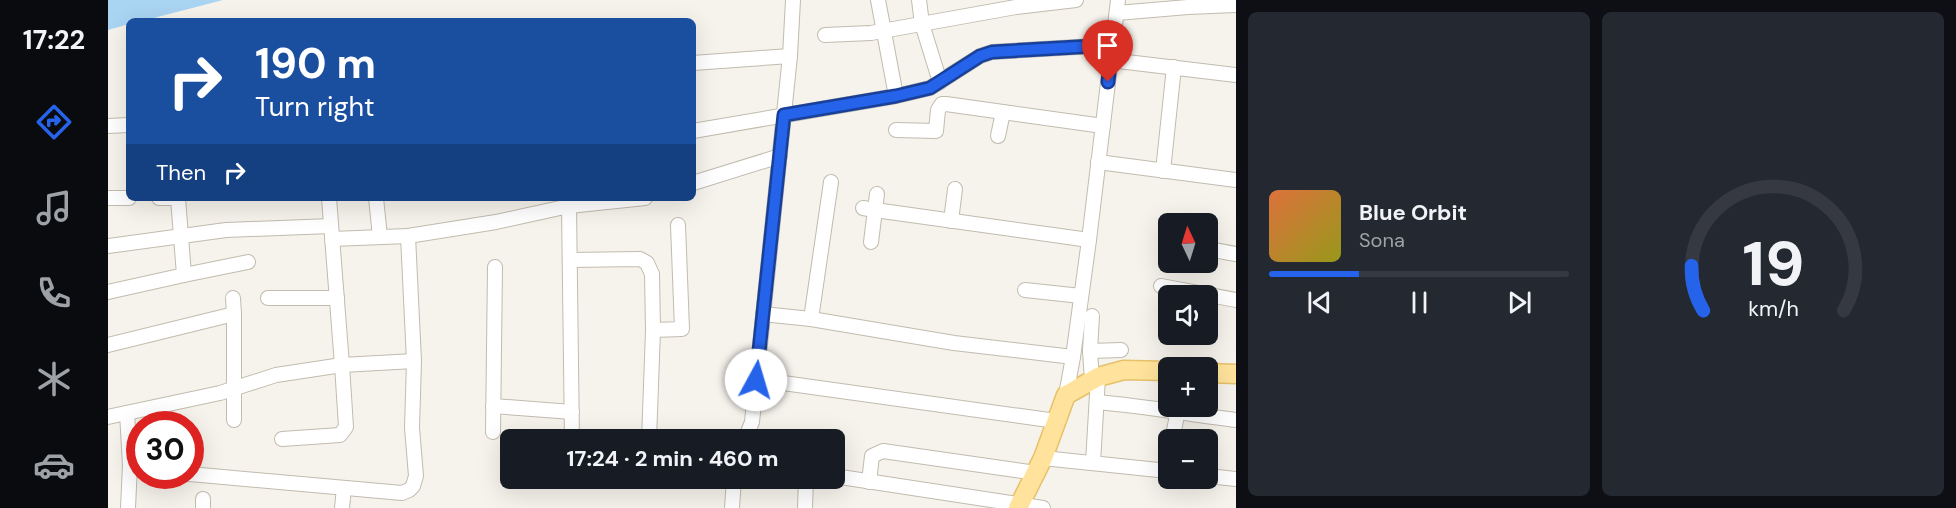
<!DOCTYPE html>
<html lang="en">
<head>
<meta charset="utf-8">
<style>
	:root { --surface:#171b24; --page:#242831; --text:#f1f3f6; --muted:#9ea1a6; --line:#363941; --accent:#2563eb }
	body { margin:0; font-family:"DM Sans",sans-serif; background:var(--page); color:var(--text); height:100vh; display:flex; flex-direction:column; font-size:22px; white-space:nowrap }
	* { box-sizing:border-box; margin:0 }
	p { font-size:20px; color:var(--muted) }
	.icon { flex:none; width:33px; height:33px; fill:none; stroke:currentColor; stroke-width:2; stroke-linecap:round; stroke-linejoin:round }
	.map { position:relative; flex:1; overflow:hidden }
	.details { display:flex; flex-direction:column; gap:12px; padding:12px; background:#0d0f14; width:720px }
	.details>* { flex:none }
	.banner { position:absolute; left:18px; top:18px; width:570px; height:183px; border-radius:9px; box-shadow:0 6px 24px #0002; background:#1a4fa0; color:#fff; overflow:hidden }
	.needle { width:39px; rotate:356deg }
	.fabs { position:absolute; left:1050px; top:213px; display:grid; gap:12px }
	.fabs a { display:grid; place-items:center; width:60px; height:60px; border-radius:9px; background:var(--surface); box-shadow:0 6px 24px #0002; font-size:30px }
	.speed { position:absolute; left:18px; top:411px; display:flex; gap:12px; font-size:30px; font-weight:700; text-align:center }
	.speed>* { display:grid; place-content:center; width:78px; height:78px; border-radius:50%; background:var(--surface); box-shadow:0 6px 24px #0002; line-height:1 }
	.speed .limit { border:9px solid #d22; background:#fff; color:#111 }
	.pin { position:absolute; display:grid; place-items:center; width:51px; height:51px; color:#fff; margin:-62px -26px; border-radius:50% 50% 50% 0; rotate:-45deg; box-shadow:0 0 6px #0007 }
	.pin .icon { rotate:45deg }
	.me { position:absolute; width:66px; margin:-33px; rotate:6deg; stroke-linejoin:round; filter:drop-shadow(0 0 4px #0008) }
	.turn { display:flex; align-items:center; gap:21px; height:126px; padding:0 30px; font-size:27px }
	.turn .icon { width:78px; height:78px; stroke-width:2.5 }
	.turn b { display:block; font-size:42px; line-height:51px }
	.then { display:flex; align-items:center; height:57px; padding:0 30px; background:#0003; gap:12px; font-size:22px }
	.details .tile { flex:1; display:flex; flex-direction:column; justify-content:center; gap:9px; min-width:0; padding:0 21px; border-radius:9px; background:var(--page) }
	.details .dial { align-items:center; gap:0 }
	.dial svg { height:156px; overflow:visible; fill:none; stroke:var(--line); stroke-width:7; stroke-linecap:round; text-anchor:middle }
	.dial text { fill:var(--text); stroke:none }
	.song { display:flex; align-items:center; gap:18px }
	.cover { width:72px; height:72px; border-radius:9px; background:linear-gradient(135deg,hsl(20 70% 55%),hsl(60 70% 35%)) }
	.played { height:6px; border-radius:3px; background:linear-gradient(90deg,var(--accent) 30%,var(--line) 30%) }
	.keys { display:flex; justify-content:space-around; direction:ltr }
	.details .tiles { flex:1; display:grid; gap:12px; grid-template-columns:repeat(2,1fr) }
	.trip { position:absolute; left:392px; top:429px; width:345px; height:60px; border-radius:9px; background:var(--surface); box-shadow:0 6px 24px #0002; font-weight:700; line-height:60px; text-align:center }
	main { display:flex; flex:1; min-height:0 }
	.tabs { display:flex; flex-direction:column; width:108px; justify-content:space-around; align-items:center; background:#090b0e; color:var(--muted) }
	.tabs .icon { width:42px; height:42px }
	.tabs .selected { color:var(--accent) }
	.tabs b { font-size:27px; color:var(--text) }
	.map>svg:first-child { display:block }
	.water { fill:#a9d4f2 }
	.lines { fill:none; stroke-linecap:round; stroke-linejoin:round }
	.minor-casing { stroke:#c2bbae; stroke-width:16 }
	.major-casing { stroke:#e6c16a; stroke-width:21 }
	.minor { stroke:#fff; stroke-width:14 }
	.major { stroke:#ffe39c; stroke-width:18 }
	.route-casing { stroke:#184099; stroke-width:15 }
	.route { stroke:#2563eb; stroke-width:10 }
</style>
</head>
<body>
<main>
<nav class="tabs">
<b>17:22</b>
<svg class="icon selected" aria-label="directions" viewBox="0 0 24 24"><path d="M12 3l9 9-9 9-9-9zM9 14v-3h6M13 9l2 2-2 2"/></svg>
<svg class="icon" aria-label="music" viewBox="0 0 24 24"><path d="M9 18V5l10-2v13"/><circle cx="6" cy="18" r="3"/><circle cx="16" cy="16" r="3"/></svg>
<svg class="icon" aria-label="phone" viewBox="0 0 24 24"><path d="M5 4h4l2 5-3 2q2 4 5 5l2-3 5 2v4C11 20 4 13 5 4z"/></svg>
<svg class="icon" aria-label="climate" viewBox="0 0 24 24"><path d="M12 3v18M4 7l16 10M4 17L20 7"/></svg>
<svg class="icon" aria-label="car" viewBox="0 0 24 24"><path d="M5 17H2v-5l4-1 3-4h7l3 4 3 1v5h-3M9 17h6M6 11h13"/><circle cx="7" cy="17" r="2"/><circle cx="17" cy="17" r="2"/></svg>
</nav>
<div class="map">
<svg width="1128" height="508" viewBox="0 0 1128 508">
	<rect width="100%" height="100%" fill="#f6f3ec"/>
	<polygon class="water" points="0,0 115,0 34,21 21,21 21,24 0,30"/>
	<g class="lines">
		<defs>
			<g id="minor">
				<polyline points="770,0 788,96"/>
				<polyline points="811,0 814,24 832,82"/>
				<polyline points="1009,13 1080,7 1128,5"/>
				<polyline points="717,35 763,33 908,7 968,0"/>
				<polyline points="1002,60 1128,75"/>
				<polyline points="585,63 682,56"/>
				<polyline points="0,126 21,125"/>
				<polyline points="788,130 828,131 830,110 834,104 838,104 995,126"/>
				<polyline points="585,131 788,96 822,88 872,56 884,52 1004,45"/>
				<polyline points="890,136 895,112"/>
				<polyline points="990,162 1128,180"/>
				<polyline points="1055,171 1066,67"/>
				<polyline points="585,183 672,156"/>
				<polyline points="0,198 21,198"/>
				<polyline points="51,198 70,198"/>
				<polyline points="221,198 234,365 306,361"/>
				<polyline points="268,198 272,237"/>
				<polyline points="461,206 464,440"/>
				<polyline points="755,208 767,210 769,194"/>
				<polyline points="843,221 847,189"/>
				<polyline points="224,239 300,236 388,222 461,206 537,198"/>
				<polyline points="763,242 767,210 981,240"/>
				<polyline points="0,246 118,230 223,226"/>
				<polyline points="1100,249 1128,254"/>
				<polyline points="462,260 532,259 539,263 544,274 545,330 541,440"/>
				<polyline points="76,275 140,262"/>
				<polyline points="1053,286 1128,300"/>
				<polyline points="917,290 973,296"/>
				<polyline points="0,292 76,275 70,198"/>
				<polyline points="125,298 126,314"/>
				<polyline points="160,298 229,298"/>
				<polyline points="655,314 703,319 846,343 965,357 958,395"/>
				<polyline points="984,316 982,351 1013,350"/>
				<polyline points="703,319 723,182"/>
				<polyline points="545,330 574,329 570,225"/>
				<polyline points="0,345 126,314 126,420"/>
				<polyline points="982,351 984,380"/>
				<polyline points="965,357 981,240 1010,0"/>
				<polyline points="661,381 948,421"/>
				<path d="M 989,402 C 1035,406 1081,414 1128,420"/>
				<polyline points="385,406 464,412"/>
				<polyline points="19,413 22,465 20,508"/>
				<polyline points="0,417 112,393 168,375 234,365 238,427 232,435 174,439"/>
				<polyline points="385,432 387,267"/>
				<polyline points="637,440 644,422 682,56 685,0"/>
				<polyline points="1064,440 1071,406"/>
				<polyline points="935,458 1060,471"/>
				<polyline points="985,463 990,377"/>
				<polyline points="82,474 294,493 301,490 305,486 308,476 304,428 306,361 300,236"/>
				<polyline points="726,476 935,508"/>
				<polyline points="1100,476 1128,479"/>
				<polyline points="761,482 764,456 775,451 928,473"/>
				<polyline points="95,508 95,499"/>
				<polyline points="234,508 236,488"/>
				<polyline points="624,508 626,478"/>
				<polyline points="697,508 698,478"/>
			</g>
			<g id="major">
				<polyline points="1100,373 1128,374"/>
				<polyline points="910,508 935,458 958,395 990,377 1016,370 1060,371"/>
			</g>
		</defs>
		<use href="#minor" class="minor-casing"/>
		<use href="#major" class="major-casing"/>
		<use href="#minor" class="minor"/>
		<use href="#major" class="major"/>
	</g>
	<g class="lines">
		<defs>
			<polyline id="route" points="648,380 676,115 788,96 822,88 872,56 884,52 1004,45 1000,82"/>
		</defs>
		<use href="#route" class="route-casing"/>
		<use href="#route" class="route"/>
	</g>
</svg>
<div class="fabs">
<a><svg class="needle" viewBox="-14 -14 28 28"><path d="M0-13l5 13h-10z" fill="#e53935"/><path d="M0 13l5-13h-10z" fill="#9ea1a6"/></svg></a>
<a><svg class="icon" aria-label="sound" viewBox="0 0 24 24"><path d="M4 9h4l5-4v14l-5-4H4zM17 9q2 3 0 6"/></svg></a>
<a>+</a>
<a>−</a>
</div>
<div class="speed"><div class="limit">30</div></div>
<div class="pin" style="left:1000px;top:82px;background:#d93025"><svg class="icon" aria-label="arrive" viewBox="0 0 24 24"><path d="M6 21V4h12l-3 4 3 4H6"/></svg></div>
<svg class="me" style="left:648px;top:380px" viewBox="-20 -20 40 40"><circle r="19" fill="#fff"/><path d="M0-13L10 11 0 6-10 11z" fill="#2563eb"/></svg>
<div class="trip">17:24 · 2 min · 460 m</div>
<div class="banner">
<div class="turn"><svg class="icon" aria-label="right" viewBox="0 0 24 24"><path d="M7 20v-9h11M14 6l5 5-5 5"/></svg><div><b>190 m</b>Turn right</div></div>
<div class="then">Then<svg class="icon" aria-label="right" viewBox="0 0 24 24"><path d="M7 20v-9h11M14 6l5 5-5 5"/></svg></div>
</div>
</div>
<section class="details">
<div class="tiles">
<div class="tile">
<div class="song"><i class="cover"></i><div><b>Blue Orbit</b><p>Sona</p></div></div>
<div class="played"></div>
<div class="keys"><svg class="icon" aria-label="previous" viewBox="0 0 24 24"><path d="M18 5L8 12l10 7zM5 5v14"/></svg><svg class="icon" aria-label="pause" viewBox="0 0 24 24"><path d="M8 5v14M16 5v14"/></svg><svg class="icon" aria-label="next" viewBox="0 0 24 24"><path d="M6 5l10 7-10 7zM19 5v14"/></svg></div>
</div>
<div class="tile dial"><svg viewBox="0 0 100 80">
<path d="M14 69A42 42 0 1 1 86 69"/>
<path d="M14 69A42 42 0 0 1 8 46" stroke="#2563eb"/>
<text x="50" y="56" font-size="32" font-weight="700">19</text>
<text x="50" y="72" font-size="11">km/h</text>
</svg></div>
</div>
</section>
</main>
</body>
</html>
